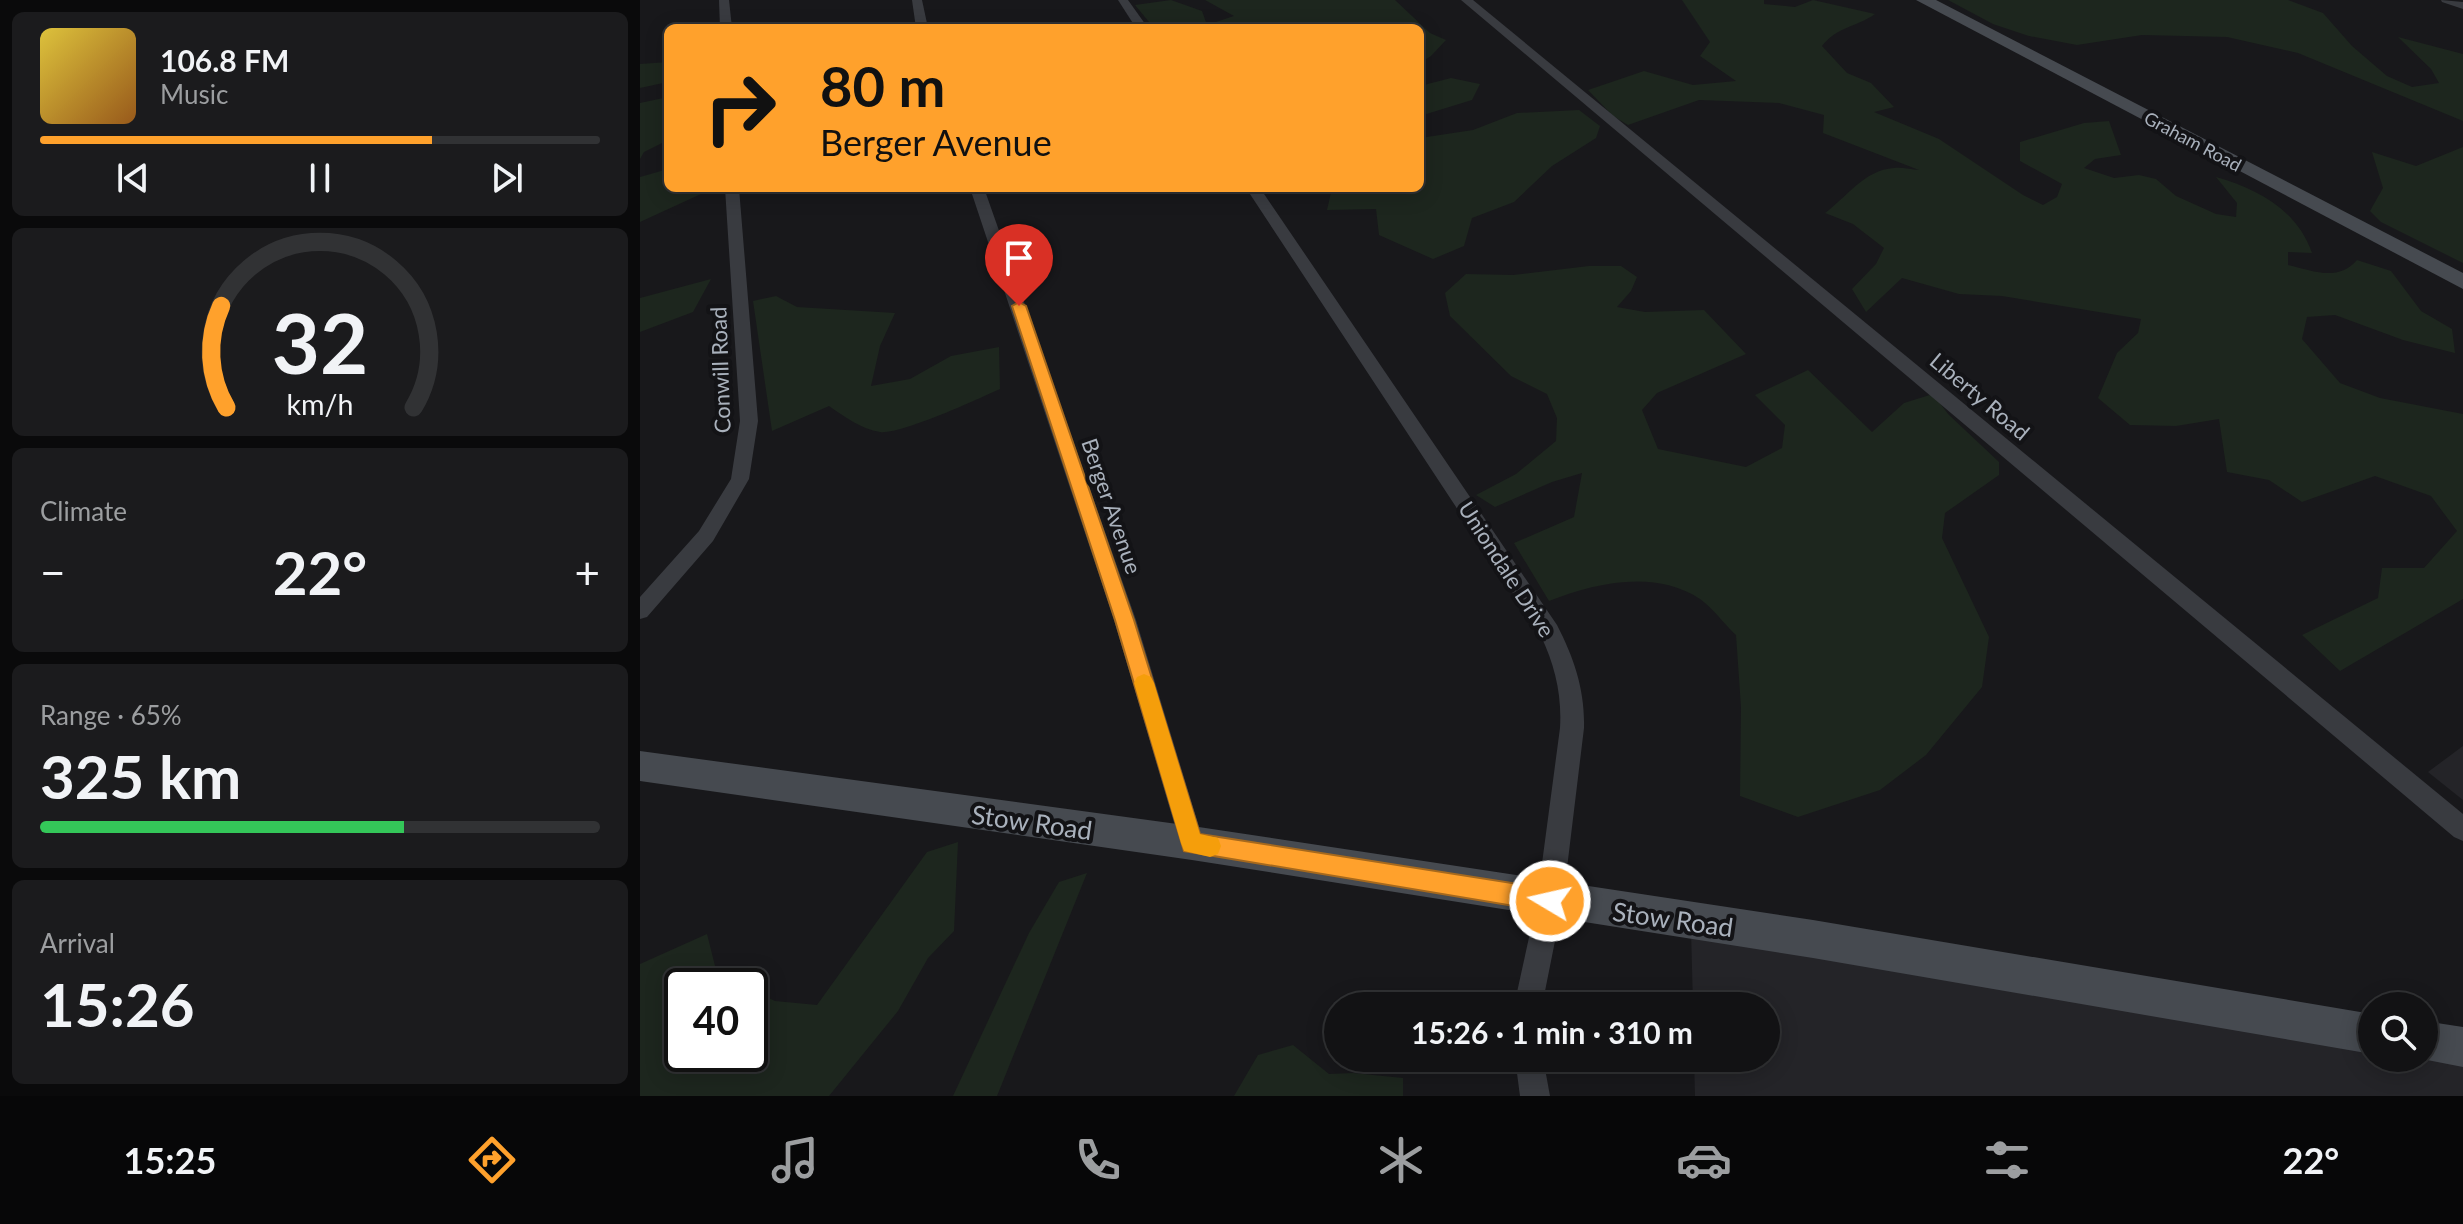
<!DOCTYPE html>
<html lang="en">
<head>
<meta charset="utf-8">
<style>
	:root { --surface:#121214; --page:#1b1b1d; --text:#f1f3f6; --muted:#9c9ea0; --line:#313234; --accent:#ffa12c }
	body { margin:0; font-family:Lato,sans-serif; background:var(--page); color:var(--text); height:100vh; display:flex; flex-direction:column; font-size:30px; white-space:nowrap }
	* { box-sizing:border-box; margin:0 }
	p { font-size:26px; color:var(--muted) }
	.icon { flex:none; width:44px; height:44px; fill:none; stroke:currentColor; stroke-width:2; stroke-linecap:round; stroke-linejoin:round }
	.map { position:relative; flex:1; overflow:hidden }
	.sheet { display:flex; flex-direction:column; gap:12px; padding:12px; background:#0a0a0b; width:640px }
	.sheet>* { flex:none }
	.guide { position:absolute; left:24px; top:24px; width:760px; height:168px; border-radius:12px; box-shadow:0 4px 20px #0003,0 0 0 2px var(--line); background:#ffa12c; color:#111; overflow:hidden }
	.fabs { position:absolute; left:1718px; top:992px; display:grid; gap:16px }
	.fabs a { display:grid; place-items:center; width:80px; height:80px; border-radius:50%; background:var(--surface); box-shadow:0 4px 20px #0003,0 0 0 2px var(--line); font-size:40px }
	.speed { position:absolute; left:24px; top:968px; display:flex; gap:16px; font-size:40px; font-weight:700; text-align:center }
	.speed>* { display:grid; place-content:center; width:104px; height:104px; border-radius:50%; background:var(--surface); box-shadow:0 4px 20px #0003,0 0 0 2px var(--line); line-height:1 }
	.speed .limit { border:4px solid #111; border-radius:12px; background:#fff; color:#111 }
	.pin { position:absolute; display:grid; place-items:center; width:68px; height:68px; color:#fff; margin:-82px -34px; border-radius:50% 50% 50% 0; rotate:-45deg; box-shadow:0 0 8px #0007 }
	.pin .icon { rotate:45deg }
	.me { position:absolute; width:88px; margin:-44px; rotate:279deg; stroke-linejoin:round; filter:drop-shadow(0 0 6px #0008) }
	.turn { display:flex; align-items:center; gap:28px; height:168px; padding:0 24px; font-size:36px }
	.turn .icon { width:104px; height:104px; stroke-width:2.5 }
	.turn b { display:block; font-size:56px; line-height:68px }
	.big { font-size:60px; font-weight:700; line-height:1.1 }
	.sheet .card { flex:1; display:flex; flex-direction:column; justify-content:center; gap:12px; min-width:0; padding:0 28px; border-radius:12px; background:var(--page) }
	.sheet .dial { align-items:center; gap:0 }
	.dial svg { height:208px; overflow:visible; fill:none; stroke:var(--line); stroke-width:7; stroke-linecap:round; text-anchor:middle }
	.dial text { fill:var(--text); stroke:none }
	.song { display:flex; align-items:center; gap:24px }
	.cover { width:96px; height:96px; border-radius:12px; background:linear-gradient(135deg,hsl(50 70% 55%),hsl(30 70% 35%)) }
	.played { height:8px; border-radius:4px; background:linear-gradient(90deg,var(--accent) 70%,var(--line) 70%) }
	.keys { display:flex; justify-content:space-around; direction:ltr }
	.heat { display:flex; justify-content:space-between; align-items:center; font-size:44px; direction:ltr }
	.charge { height:12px; border-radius:6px; background:linear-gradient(90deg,#34c759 65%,var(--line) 0) }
	.trip { position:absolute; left:684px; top:992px; width:456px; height:80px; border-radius:40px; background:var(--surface); box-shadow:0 4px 20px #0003,0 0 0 2px var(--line); font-weight:700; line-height:80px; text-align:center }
	.menu { display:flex; height:128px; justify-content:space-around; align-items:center; background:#070708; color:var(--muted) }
	.menu .icon { width:56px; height:56px }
	.menu .selected { color:var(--accent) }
	.menu b { font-size:36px; color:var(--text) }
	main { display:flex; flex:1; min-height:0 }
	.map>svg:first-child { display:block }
	.built { fill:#242428 }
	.green { fill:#1d261e }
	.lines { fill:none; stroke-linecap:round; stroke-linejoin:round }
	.street { fill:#393b40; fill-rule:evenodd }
	.secondary { fill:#464a50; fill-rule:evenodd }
	.route { fill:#ffa12c; stroke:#a6691d; stroke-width:2 }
	.slow { fill:#f59e0b }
	.labels { text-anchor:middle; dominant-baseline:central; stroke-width:8; stroke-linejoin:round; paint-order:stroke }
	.far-street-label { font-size:18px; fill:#a9b1bc; stroke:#131316 }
	.street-label { font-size:22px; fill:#a9b1bc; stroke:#131316 }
	.near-street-label { font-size:26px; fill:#a9b1bc; stroke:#131316 }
</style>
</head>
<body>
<main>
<section class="sheet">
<div class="card">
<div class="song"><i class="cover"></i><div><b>106.8 FM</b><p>Music</p></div></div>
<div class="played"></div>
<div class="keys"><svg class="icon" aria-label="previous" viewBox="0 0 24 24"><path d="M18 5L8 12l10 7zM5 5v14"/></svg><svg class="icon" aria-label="pause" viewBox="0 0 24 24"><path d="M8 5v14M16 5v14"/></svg><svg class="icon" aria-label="next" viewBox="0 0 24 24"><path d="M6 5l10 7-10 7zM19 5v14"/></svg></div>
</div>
<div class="card dial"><svg viewBox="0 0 100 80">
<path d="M14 69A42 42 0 1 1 86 69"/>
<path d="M14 69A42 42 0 0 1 12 30" stroke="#ffa12c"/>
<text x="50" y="56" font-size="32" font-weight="700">32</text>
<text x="50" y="72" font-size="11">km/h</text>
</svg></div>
<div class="card"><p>Climate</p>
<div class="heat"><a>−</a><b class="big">22°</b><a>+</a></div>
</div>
<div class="card"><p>Range · 65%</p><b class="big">325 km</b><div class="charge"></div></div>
<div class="card"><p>Arrival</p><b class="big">15:26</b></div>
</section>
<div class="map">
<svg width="1823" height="1096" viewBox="0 0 1823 1096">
	<rect width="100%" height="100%" fill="#18181b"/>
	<g class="built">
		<polygon points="1823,746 1823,800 1788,772"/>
		<polygon points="1051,930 1732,1039 1732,1058 1784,1058 1823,1053 1823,1096 1055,1096 1054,1058 1126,1058 1126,1006 1053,1006"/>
	</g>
	<g class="green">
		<polygon points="531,0 562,11 567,25 594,16 565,0 755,0 790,33 806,40 791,56 780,63 780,28 514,28 495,5"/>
		<path d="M 1042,0 L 1124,0 L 1124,4 L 1155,7 L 1173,0 L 1235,14 C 1215,28 1198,26 1182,46 L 1207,73 L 1231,83 L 1254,107 L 1234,112 L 1299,139 L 1383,195 L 1403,205 L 1417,197 L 1422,184 L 1380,161 L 1380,142 L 1444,123 L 1469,121 L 1481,155 L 1455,159 L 1444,168 L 1474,178 L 1499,175 L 1516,179 L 1536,196 L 1576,214 L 1596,217 L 1597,203 L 1576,177 C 1618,189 1657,210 1672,253 L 1648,252 L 1648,265 C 1674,271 1698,282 1717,260 L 1751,271 L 1781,311 L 1812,329 L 1815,353 L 1763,340 L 1695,315 L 1667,317 L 1662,339 L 1700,383 L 1740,398 L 1823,414 L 1823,599 L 1700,671 L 1662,635 L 1738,598 L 1742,568 L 1784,568 L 1817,531 L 1791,496 L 1735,476 L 1662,502 L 1629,480 L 1587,472 L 1579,419 L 1536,426 L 1490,425 L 1458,398 L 1477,353 L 1498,333 L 1501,319 L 1362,296 L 1319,294 L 1262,278 L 1226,312 L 1212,289 L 1236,264 L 1244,248 L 1213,224 L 1185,213 C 1207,197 1224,170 1254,168 C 1262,167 1272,170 1279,170 L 1183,133 L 1184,115 L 1139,103 L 1059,100 L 988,125 L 973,116 L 948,90 L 1004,71 L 1053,85 L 1096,81 L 1060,56 L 1070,42 Z"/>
		<polygon points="1308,0 1648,0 1683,13 1712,46 1747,76 1772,87 1799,83 1791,69 1758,37 1823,54 1823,121 1658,53 1587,37 1502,35 1437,45 1389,36 1353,24"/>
		<polygon points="28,62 28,82 0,88 0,64"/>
		<polygon points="811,78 840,84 832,100 780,116 780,86"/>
		<polygon points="28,97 28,140 4,152 0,159 0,103"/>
		<polygon points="939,110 960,126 956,138 912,166 874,202 832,218 824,246 793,259 739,235 736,209 687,210 692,188 780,188 780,138 833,130 877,113"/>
		<polygon points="1823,147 1823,263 1741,222 1730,211 1743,188 1732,152 1776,166"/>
		<polygon points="28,169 28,188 66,188 61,194 0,222 0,177"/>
		<path d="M 949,266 L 981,266 L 997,277 L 991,291 L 977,307 L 1005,312 L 1064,310 L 1106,354 L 1017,393 L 1002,410 L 1018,449 L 1106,467 L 1142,448 L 1145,425 L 1115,395 L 1168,370 L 1232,432 L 1264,403 L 1293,394 L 1308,414 L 1359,462 L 1359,475 L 1305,513 L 1302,538 L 1349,637 L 1342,687 L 1286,755 L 1240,790 L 1158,817 L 1100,796 L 1101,707 L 1096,635 C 1084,624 1073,608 1060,599 C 1015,569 955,583 909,601 L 874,543 L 934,517 L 942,473 L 912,482 L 855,507 L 836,495 L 876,474 L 916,441 L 917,418 L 907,394 L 871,376 L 810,316 L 805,293 L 826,274 L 873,275 Z"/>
		<polygon points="71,279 53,312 0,332 0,298"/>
		<path d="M 136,296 L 157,307 L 255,313 L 240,346 L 231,386 L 270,379 L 311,356 L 359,347 L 360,389 C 338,399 260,435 240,432 C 221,429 205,417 189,406 L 132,431 L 113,301 Z"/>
		<polygon points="318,842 314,931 288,958 258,1011 189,1096 0,1096 0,964 67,934 77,974 103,986 42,986 42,1054 110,1054 110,989 135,1001 177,1005 287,852"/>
		<polygon points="447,873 357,1096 313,1096 389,933 419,882"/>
		<polygon points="653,1045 689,1074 713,1073 763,1078 763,1096 594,1096 618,1055"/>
	</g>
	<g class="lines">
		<g class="street">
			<polygon points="79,0 89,0 92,28 80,28"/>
			<polygon points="272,0 282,0 288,28 276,28"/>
			<polygon points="478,0 488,0 508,28 496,28"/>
			<polygon points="821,0 833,0 1823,814 1823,841 1814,837"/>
			<polygon points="1801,0 1823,2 1823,9 1802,2"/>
			<polygon points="85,188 99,188 118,421 109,479 73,541 7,617 0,619 0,597 59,531 91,479 100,421"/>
			<polygon points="330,188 344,188 496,620 564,843 561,851 552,855 543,851 540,843 474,620"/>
			<path d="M 606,188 L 620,188 L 917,625 C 934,658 945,690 944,728 L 923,901 L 902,1006 L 874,1006 L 897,901 L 920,728 C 922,695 915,666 901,636 Z"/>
			<polygon points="875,1058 903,1058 910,1096 880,1096"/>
		</g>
		<g class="secondary">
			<polygon points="1276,0 1296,0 1823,273 1823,289"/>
			<polygon points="0,751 552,826 1173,920 1732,1014 1732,1054 1173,958 552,860 0,781"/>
			<polygon points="1784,1021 1823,1027 1823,1067 1777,1058 1784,1058"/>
		</g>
	</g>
	<polygon class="route" points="379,302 386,306 494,620 560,834 910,889 919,892 922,901 919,909 910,912 544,851 475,620 372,306"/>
	<polygon class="slow" points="504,674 511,677 514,683 560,834 578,838 581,846 578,854 570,857 544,851 541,843 494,683 497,677"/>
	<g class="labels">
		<g class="far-street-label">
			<text transform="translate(1553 141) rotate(28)">Graham Road</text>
		</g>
		<g class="street-label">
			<text transform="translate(80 370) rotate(-92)">Conwill Road</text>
			<text transform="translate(1340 396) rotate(40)">Liberty Road</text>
			<text transform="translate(472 506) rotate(71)">Berger Avenue</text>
			<text transform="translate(867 569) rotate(57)">Uniondale Drive</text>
		</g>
		<g class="near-street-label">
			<text transform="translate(392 822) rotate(8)">Stow Road</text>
			<text transform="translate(1033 919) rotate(8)">Stow Road</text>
		</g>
	</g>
</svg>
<div class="fabs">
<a><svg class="icon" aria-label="search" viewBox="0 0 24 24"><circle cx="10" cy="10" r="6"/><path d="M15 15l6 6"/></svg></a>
</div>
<div class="speed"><div class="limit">40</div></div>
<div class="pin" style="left:379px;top:306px;background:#d93025"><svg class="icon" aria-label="arrive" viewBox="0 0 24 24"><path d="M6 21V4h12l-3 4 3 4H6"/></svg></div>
<svg class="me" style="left:910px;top:901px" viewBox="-20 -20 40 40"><circle r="17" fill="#ffa12c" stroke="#fff" stroke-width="3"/><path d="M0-11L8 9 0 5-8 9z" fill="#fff"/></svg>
<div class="trip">15:26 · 1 min · 310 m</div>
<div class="guide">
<div class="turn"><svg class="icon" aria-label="right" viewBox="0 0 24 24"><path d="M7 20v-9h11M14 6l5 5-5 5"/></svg><div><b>80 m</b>Berger Avenue</div></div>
</div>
</div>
</main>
<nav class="menu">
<b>15:25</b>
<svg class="icon selected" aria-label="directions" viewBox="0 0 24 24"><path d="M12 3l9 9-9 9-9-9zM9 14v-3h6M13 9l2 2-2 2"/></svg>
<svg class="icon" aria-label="music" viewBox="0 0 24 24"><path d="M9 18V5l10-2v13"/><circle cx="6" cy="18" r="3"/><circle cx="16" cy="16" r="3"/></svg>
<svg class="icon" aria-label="phone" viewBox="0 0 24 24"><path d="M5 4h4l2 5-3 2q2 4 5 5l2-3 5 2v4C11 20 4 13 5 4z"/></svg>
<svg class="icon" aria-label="climate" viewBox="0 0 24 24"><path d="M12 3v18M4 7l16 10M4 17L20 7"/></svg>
<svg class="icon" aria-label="car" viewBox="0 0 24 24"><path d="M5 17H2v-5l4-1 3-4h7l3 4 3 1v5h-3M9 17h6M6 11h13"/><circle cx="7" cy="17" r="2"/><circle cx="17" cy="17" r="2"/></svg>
<svg class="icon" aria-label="filters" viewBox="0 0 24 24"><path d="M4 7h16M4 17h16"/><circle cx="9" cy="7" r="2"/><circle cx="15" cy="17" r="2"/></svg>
<b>22°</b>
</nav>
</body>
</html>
